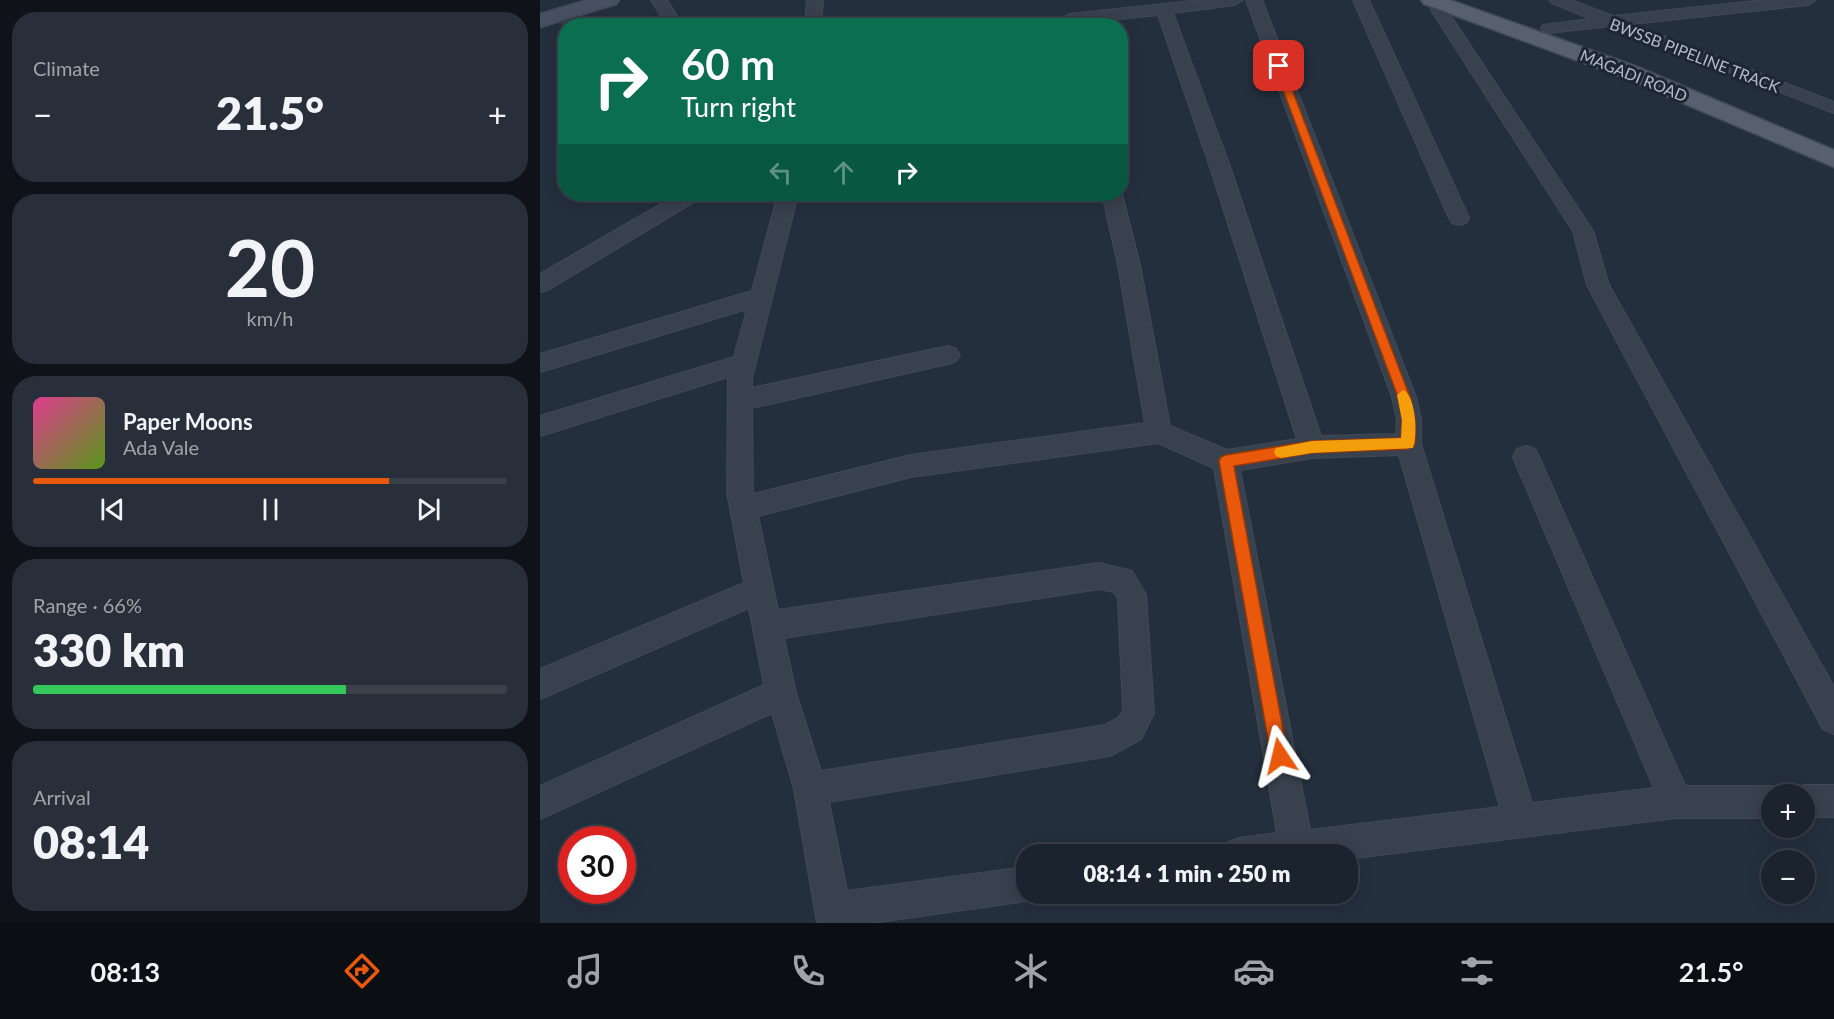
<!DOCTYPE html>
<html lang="en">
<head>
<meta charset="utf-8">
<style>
	:root { --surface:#1b232e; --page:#282f3a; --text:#f1f3f6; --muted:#a0a4aa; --line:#39404a; --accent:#ea580c }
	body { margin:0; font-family:Lato,sans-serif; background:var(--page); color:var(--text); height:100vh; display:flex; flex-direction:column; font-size:22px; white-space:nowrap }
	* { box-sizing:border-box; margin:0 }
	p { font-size:20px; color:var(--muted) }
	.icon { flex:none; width:33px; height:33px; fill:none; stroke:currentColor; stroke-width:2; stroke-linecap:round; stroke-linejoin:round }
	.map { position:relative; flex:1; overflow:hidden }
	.panel { display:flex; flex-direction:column; gap:12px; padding:12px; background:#0f1319; width:540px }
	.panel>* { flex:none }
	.hud { position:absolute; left:18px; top:18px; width:570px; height:183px; border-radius:24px; box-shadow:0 3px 15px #0003,0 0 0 2px var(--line); background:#0b6e4f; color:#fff; overflow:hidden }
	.tools { position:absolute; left:1221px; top:784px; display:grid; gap:12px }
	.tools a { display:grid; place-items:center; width:54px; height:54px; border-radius:50%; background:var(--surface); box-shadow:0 3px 15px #0003,0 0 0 2px var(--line); font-size:30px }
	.speed { position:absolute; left:18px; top:826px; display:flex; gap:12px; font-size:30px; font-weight:700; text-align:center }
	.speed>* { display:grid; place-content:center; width:78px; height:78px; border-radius:50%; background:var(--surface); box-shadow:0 3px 15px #0003,0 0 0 2px var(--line); line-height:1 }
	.speed .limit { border:9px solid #d22; background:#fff; color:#111 }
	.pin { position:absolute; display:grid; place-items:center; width:51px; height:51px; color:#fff; margin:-26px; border-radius:12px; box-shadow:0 3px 9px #0006 }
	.me { position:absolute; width:66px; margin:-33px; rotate:350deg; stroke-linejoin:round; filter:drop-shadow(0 0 4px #0008) }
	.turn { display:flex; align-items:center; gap:21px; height:126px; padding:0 24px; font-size:27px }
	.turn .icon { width:78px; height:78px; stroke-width:2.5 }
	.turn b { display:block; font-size:42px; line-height:51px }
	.lanes { display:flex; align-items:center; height:57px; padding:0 24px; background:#0003; justify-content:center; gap:30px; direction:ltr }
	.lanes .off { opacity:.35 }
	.big { font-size:45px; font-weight:800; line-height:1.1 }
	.panel .card { flex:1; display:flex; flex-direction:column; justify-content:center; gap:9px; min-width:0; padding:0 21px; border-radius:24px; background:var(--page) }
	.panel .dial { align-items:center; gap:0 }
	.dial b { font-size:78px; line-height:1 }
	.song { display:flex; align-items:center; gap:18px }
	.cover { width:72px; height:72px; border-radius:9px; background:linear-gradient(135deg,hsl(330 70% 55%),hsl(90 70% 35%)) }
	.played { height:6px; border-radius:3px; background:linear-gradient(90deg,var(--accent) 75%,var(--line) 75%) }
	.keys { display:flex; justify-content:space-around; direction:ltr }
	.heat { display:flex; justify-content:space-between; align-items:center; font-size:33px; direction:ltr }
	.charge { height:9px; border-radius:4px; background:linear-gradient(90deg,#34c759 66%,var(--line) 0) }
	.trip { position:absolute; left:476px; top:844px; width:342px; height:60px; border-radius:24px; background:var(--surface); box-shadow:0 3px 15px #0003,0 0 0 2px var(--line); font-weight:800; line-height:60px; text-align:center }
	.menu { display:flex; height:96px; justify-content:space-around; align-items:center; background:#0b0e12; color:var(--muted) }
	.menu .icon { width:42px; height:42px }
	.menu .selected { color:var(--accent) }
	.menu b { font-size:27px; color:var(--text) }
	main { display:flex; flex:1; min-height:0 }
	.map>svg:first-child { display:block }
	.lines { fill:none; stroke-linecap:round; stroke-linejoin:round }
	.street-casing { stroke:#414a57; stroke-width:2 }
	.secondary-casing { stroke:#414a57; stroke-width:3 }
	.primary-casing { stroke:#414a57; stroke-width:3 }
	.street { fill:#38414e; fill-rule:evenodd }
	.secondary { fill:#465061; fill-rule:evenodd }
	.primary { fill:#56606e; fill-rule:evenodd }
	.route { fill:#ea580c; stroke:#983908; stroke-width:1.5 }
	.slow { fill:#f59e0b }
	.labels { text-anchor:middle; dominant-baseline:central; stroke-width:6; stroke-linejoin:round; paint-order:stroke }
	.far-street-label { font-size:16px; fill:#b4bcc9; stroke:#1d2633 }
</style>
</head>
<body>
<main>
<section class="panel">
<div class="card"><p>Climate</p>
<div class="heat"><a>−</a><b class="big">21.5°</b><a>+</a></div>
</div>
<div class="card dial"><b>20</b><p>km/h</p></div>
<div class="card">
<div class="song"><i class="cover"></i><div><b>Paper Moons</b><p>Ada Vale</p></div></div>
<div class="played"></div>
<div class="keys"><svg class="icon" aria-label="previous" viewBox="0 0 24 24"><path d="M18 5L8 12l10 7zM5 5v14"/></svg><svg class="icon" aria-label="pause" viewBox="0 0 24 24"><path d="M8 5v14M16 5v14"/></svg><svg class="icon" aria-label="next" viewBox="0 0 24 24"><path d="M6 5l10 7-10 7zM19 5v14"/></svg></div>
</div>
<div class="card"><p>Range · 66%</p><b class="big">330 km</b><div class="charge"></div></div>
<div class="card"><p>Arrival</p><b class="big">08:14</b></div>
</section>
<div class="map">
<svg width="1294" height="923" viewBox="0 0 1294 923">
	<rect width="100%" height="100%" fill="#242f3e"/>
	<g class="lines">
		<defs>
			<g id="street">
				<polygon points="111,0 127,0 143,26 127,26"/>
				<polygon points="267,0 283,0 281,26 265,26"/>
				<path d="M 662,0 L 703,0 L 695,5 L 633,13 L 689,164 L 781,436 L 856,434 L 857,420 L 852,397 L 706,0 L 722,0 L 876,397 L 881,420 L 881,444 L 992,803 L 1114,788 L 973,457 L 977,449 L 986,446 L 995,449 L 999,457 L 1145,786 L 1232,786 L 1244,790 L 1246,795 L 1232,795 L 1232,818 L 1136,818 L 807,859 L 807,855 L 682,855 L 687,843 L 699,838 L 737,833 L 674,468 L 618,443 L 371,477 L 218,516 L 238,610 L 559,563 L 592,571 L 606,595 L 614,713 L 601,739 L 570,756 L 289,802 L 307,891 L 486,867 L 486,894 L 499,894 L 498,896 L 486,901 L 332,923 L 277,923 L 254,789 L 232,713 L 0,819 L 0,786 L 224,685 L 209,608 L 0,699 L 0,669 L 204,583 L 187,492 L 188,377 L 0,436 L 0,416 L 194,357 L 207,309 L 0,372 L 0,354 L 212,291 L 238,194 L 258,194 L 212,378 L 212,388 L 408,346 L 416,349 L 420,355 L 416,361 L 408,364 L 212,408 L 213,494 L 371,455 L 605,423 L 578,265 L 562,194 L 580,192 L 582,194 L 600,265 L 630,426 L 687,450 L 757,439 L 669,164 L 618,15 L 529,24 L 521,19 L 529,14 ZM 859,455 L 960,807 L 770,830 L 700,470 L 772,458 ZM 559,589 L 574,592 L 578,598 L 583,710 L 579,717 L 565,725 L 281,771 L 256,693 L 244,638 Z"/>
				<polygon points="813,0 829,0 929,218 926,223 919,225 912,223 909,218"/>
				<polygon points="892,0 904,0 907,10 1053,231 1069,285 1294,687 1294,734 1283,729 1047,285 1033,231 891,10"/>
				<polygon points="1009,0 1031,0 1073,16 1225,0 1276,0 1268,5 1092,24 1294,102 1294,113 1070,26 1009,33 1003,31 1001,28 1003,25 1051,19 1012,3"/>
				<polygon points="26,8 32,10 39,26 26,26 25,29 18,13"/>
				<polygon points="138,194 162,194 159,199 8,290 0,292 0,274"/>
				<polygon points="1264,785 1294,785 1294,817 1264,817 1264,795 1250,795 1252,789"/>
			</g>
			<polygon id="secondary" points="48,0 79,0 76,4 0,27 0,14"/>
			<polygon id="primary" points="881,0 910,0 1095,66 1294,150 1294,167 1079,76 884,4"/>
		</defs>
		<use href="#street" class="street-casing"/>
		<use href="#secondary" class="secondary-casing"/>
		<use href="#primary" class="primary-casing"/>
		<use href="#street" class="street"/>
		<use href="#secondary" class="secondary"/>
		<use href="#primary" class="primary"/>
	</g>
	<polygon class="route" points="739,63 743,66 870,397 875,420 875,444 868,449 772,453 694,466 748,756 746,762 740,765 733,762 731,756 679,461 681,457 686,455 772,441 861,438 862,420 858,397 734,66"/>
	<path class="slow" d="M 863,390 C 876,395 878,436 873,448 L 772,453 L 741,458 L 736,456 L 734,452 L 736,448 L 772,441 L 861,438 L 862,420 L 857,395 Z"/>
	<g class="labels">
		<g class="far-street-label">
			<text transform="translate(1155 55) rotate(21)">BWSSB PIPELINE TRACK</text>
			<text transform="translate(1094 75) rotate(22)">MAGADI ROAD</text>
		</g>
	</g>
</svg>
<div class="tools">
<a>+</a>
<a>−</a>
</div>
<div class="speed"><div class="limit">30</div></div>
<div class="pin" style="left:739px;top:66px;background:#d93025"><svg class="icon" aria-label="arrive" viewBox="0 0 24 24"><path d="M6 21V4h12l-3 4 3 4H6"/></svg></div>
<svg class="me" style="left:740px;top:756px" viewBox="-20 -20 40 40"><path d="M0-17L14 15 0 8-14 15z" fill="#ea580c" stroke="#fff" stroke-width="4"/></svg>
<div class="trip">08:14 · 1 min · 250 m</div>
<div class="hud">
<div class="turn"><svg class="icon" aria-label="right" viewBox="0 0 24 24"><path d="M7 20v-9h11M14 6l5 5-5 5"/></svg><div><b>60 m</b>Turn right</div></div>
<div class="lanes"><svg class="icon off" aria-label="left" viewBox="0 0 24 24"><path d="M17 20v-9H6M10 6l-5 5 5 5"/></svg><svg class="icon off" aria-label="ahead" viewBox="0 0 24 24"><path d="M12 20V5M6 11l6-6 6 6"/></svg><svg class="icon" aria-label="right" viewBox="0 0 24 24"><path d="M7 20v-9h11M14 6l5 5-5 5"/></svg></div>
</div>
</div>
</main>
<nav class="menu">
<b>08:13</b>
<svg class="icon selected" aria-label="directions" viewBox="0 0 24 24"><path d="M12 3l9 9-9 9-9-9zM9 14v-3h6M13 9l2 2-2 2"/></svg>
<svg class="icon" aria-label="music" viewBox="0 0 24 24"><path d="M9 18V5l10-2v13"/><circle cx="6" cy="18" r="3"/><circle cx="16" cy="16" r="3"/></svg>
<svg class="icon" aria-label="phone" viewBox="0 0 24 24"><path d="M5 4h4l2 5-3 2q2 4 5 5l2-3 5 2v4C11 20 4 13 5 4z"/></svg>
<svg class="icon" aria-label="climate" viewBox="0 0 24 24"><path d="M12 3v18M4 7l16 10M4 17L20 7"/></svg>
<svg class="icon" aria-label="car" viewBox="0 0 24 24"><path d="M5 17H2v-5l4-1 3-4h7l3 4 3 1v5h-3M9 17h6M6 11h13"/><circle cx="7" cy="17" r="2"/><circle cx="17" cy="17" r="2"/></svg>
<svg class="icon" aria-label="filters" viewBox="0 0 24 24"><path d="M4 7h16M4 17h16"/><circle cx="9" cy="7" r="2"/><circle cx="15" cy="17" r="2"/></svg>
<b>21.5°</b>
</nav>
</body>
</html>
